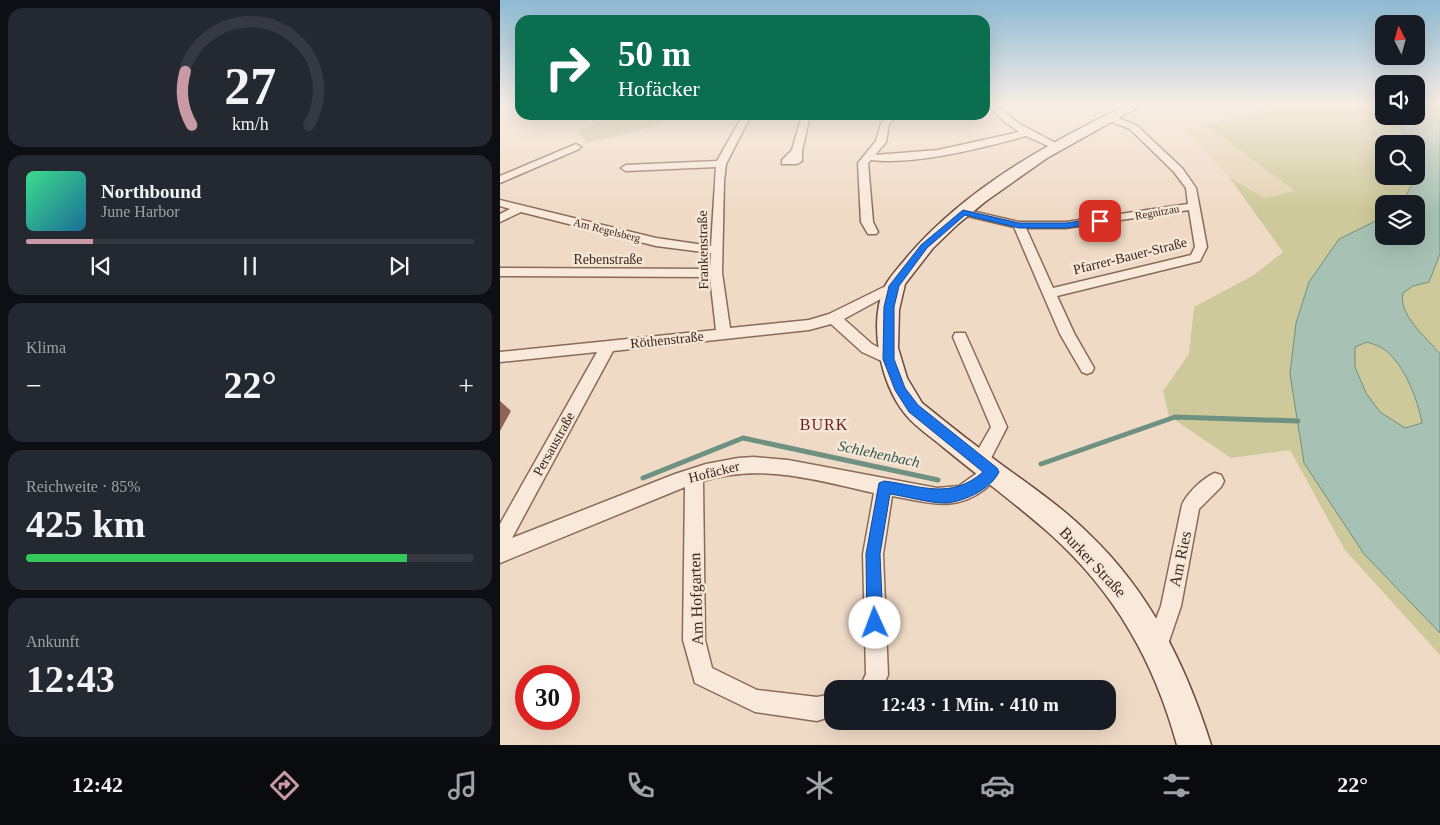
<!DOCTYPE html>
<html lang="de">
<head>
<meta charset="utf-8">
<style>
	:root { --surface:#171b24; --page:#242831; --text:#f1f3f6; --muted:#9ea1a6; --line:#363941; --accent:#c999a5 }
	body { margin:0; font-family:Georgia,serif; background:var(--page); color:var(--text); height:100vh; display:flex; flex-direction:column; font-size:19px; white-space:nowrap }
	* { box-sizing:border-box; margin:0 }
	p { font-size:16px; color:var(--muted) }
	.icon { flex:none; width:28px; height:28px; fill:none; stroke:currentColor; stroke-width:2; stroke-linecap:round; stroke-linejoin:round }
	.map { position:relative; flex:1; overflow:hidden }
	.sheet { display:flex; flex-direction:column; gap:8px; padding:8px; background:#0d0f14; width:500px }
	.sheet>* { flex:none }
	.guide { position:absolute; left:15px; top:15px; width:475px; height:105px; border-radius:15px; box-shadow:0 5px 20px #0002; background:#0b6e4f; color:#fff; overflow:hidden }
	.needle { width:32px; rotate:354deg }
	.controls { position:absolute; left:875px; top:15px; display:grid; gap:10px }
	.controls a { display:grid; place-items:center; width:50px; height:50px; border-radius:10px; background:var(--surface); box-shadow:0 5px 20px #0002; font-size:25px }
	.speed { position:absolute; left:15px; top:665px; display:flex; gap:10px; font-size:25px; font-weight:700; text-align:center }
	.speed>* { display:grid; place-content:center; width:65px; height:65px; border-radius:50%; background:var(--surface); box-shadow:0 5px 20px #0002; line-height:1 }
	.speed .limit { border:8px solid #d22; background:#fff; color:#111 }
	.pin { position:absolute; display:grid; place-items:center; width:42px; height:42px; color:#fff; margin:-21px; border-radius:10px; box-shadow:0 2px 8px #0006 }
	.me { position:absolute; width:55px; margin:-28px; rotate:358deg; stroke-linejoin:round; filter:drop-shadow(0 0 4px #0008) }
	.turn { display:flex; align-items:center; gap:18px; height:105px; padding:0 20px; font-size:22px }
	.turn .icon { width:65px; height:65px; stroke-width:2.5 }
	.turn b { display:block; font-size:35px; line-height:42px }
	.big { font-size:38px; font-weight:600; line-height:1.1 }
	.sheet .tile { flex:1; display:flex; flex-direction:column; justify-content:center; gap:8px; min-width:0; padding:0 18px; border-radius:15px; background:var(--page) }
	.sheet .dial { align-items:center; gap:0 }
	.dial svg { height:130px; overflow:visible; fill:none; stroke:var(--line); stroke-width:7; stroke-linecap:round; text-anchor:middle }
	.dial text { fill:var(--text); stroke:none }
	.song { display:flex; align-items:center; gap:15px }
	.cover { width:60px; height:60px; border-radius:8px; background:linear-gradient(135deg,hsl(150 70% 55%),hsl(200 70% 35%)) }
	.played { height:5px; border-radius:2px; background:linear-gradient(90deg,var(--accent) 15%,var(--line) 15%) }
	.keys { display:flex; justify-content:space-around; direction:ltr }
	.heat { display:flex; justify-content:space-between; align-items:center; font-size:28px; direction:ltr }
	.charge { height:8px; border-radius:4px; background:linear-gradient(90deg,#34c759 85%,var(--line) 0) }
	.trip { position:absolute; left:324px; top:680px; width:292px; height:50px; border-radius:15px; background:var(--surface); box-shadow:0 5px 20px #0002; font-weight:600; line-height:50px; text-align:center }
	.dock { display:flex; height:80px; justify-content:space-around; align-items:center; background:#090b0e; color:var(--muted) }
	.dock .icon { width:35px; height:35px }
	.dock .active { color:var(--accent) }
	.dock b { font-size:22px; color:var(--text) }
	main { display:flex; flex:1; min-height:0 }
	.map>svg:first-child { display:block }
	.farmland { fill:#e4d2b3 }
	.green { fill:#cdc99a; fill-rule:evenodd }
	.water { fill:#a7c2b5; stroke:#6e9181; fill-rule:evenodd }
	.lines { fill:none; stroke-linecap:round; stroke-linejoin:round }
	.stream { stroke:#6e9181; stroke-width:5 }
	.minor-casing { stroke:#8a6b5b; stroke-width:3 }
	.secondary-casing { stroke:#6c4c3f; stroke-width:3 }
	.minor { fill:#f9e9da; fill-rule:evenodd }
	.secondary { fill:#f9e9da; fill-rule:evenodd }
	.shaded-wall { fill:#906357 }
	.route { fill:#1a73e8; stroke:#114b97 }
	.labels { text-anchor:middle; dominant-baseline:central; stroke-width:5; stroke-linejoin:round; paint-order:stroke }
	.far-street-label { font-size:11px; fill:#3a271f; stroke:#f6e6d6 }
	.street-label { font-size:14px; fill:#3a271f; stroke:#f6e6d6 }
	.water-label { font-size:15px; font-style:italic; fill:#2f5a4e; stroke:#f6e6d6 }
	.quarter-label { font-size:16px; letter-spacing:1px; fill:#671f1f; stroke:#f6e6d6 }
	.near-street-label { font-size:16px; fill:#3a271f; stroke:#f6e6d6 }
</style>
</head>
<body>
<main>
<section class="sheet">
<div class="tile dial"><svg viewBox="0 0 100 80">
<path d="M14 69A42 42 0 1 1 86 69"/>
<path d="M14 69A42 42 0 0 1 10 36" stroke="#c999a5"/>
<text x="50" y="56" font-size="32" font-weight="700">27</text>
<text x="50" y="72" font-size="11">km/h</text>
</svg></div>
<div class="tile">
<div class="song"><i class="cover"></i><div><b>Northbound</b><p>June Harbor</p></div></div>
<div class="played"></div>
<div class="keys"><svg class="icon" aria-label="previous" viewBox="0 0 24 24"><path d="M18 5L8 12l10 7zM5 5v14"/></svg><svg class="icon" aria-label="pause" viewBox="0 0 24 24"><path d="M8 5v14M16 5v14"/></svg><svg class="icon" aria-label="next" viewBox="0 0 24 24"><path d="M6 5l10 7-10 7zM19 5v14"/></svg></div>
</div>
<div class="tile"><p>Klima</p>
<div class="heat"><a>−</a><b class="big">22°</b><a>+</a></div>
</div>
<div class="tile"><p>Reichweite · 85%</p><b class="big">425 km</b><div class="charge"></div></div>
<div class="tile"><p>Ankunft</p><b class="big">12:43</b></div>
</section>
<div class="map">
<svg width="940" height="745" viewBox="0 0 940 745">
	<rect width="100%" height="100%" fill="#efdac6"/>
	<polygon class="farmland" points="706,125 796,191 765,198 729,177 685,130"/>
	<g class="green">
		<path d="M 783,106 L 884,106 L 884,116 L 916,116 L 916,106 L 940,106 L 940,655 L 845,550 L 790,450 L 731,458 L 669,416 L 663,391 L 689,354 L 694,307 L 754,275 L 783,252 L 729,177 L 765,198 L 795,191 L 706,125 ZM 884,144 L 916,144 L 916,176 L 884,176 ZM 884,204 L 916,204 L 916,236 L 884,236 Z"/>
		<polygon points="84,115 180,115 142,130 87,143 77,130 99,124"/>
	</g>
	<path class="water" d="M 916,106 L 940,106 L 940,254 L 929,282 L 913,286 L 903,293 C 898,315 927,338 940,354 L 940,633 L 864,554 L 804,463 L 790,374 L 796,323 L 809,282 L 839,239 L 884,217 L 884,236 L 916,236 L 916,204 L 898,204 L 905,197 L 919,172 L 916,164 L 916,144 L 908,144 L 895,116 L 916,116 ZM 867,342 C 873,344 880,346 885,350 C 904,364 918,400 922,423 L 905,428 L 880,412 L 866,393 L 855,367 L 855,347 Z"/>
	<g class="lines">
		<g class="stream">
			<polyline points="541,464 675,417 798,421"/>
			<polyline points="143,478 243,438 438,480"/>
		</g>
		<defs>
			<g id="minor">
				<path d="M 488,106 L 497,106 L 518,123 L 563,147 L 561,149 L 555,149 L 526,136 C 481,148 418,165 371,160 L 368,163 L 373,222 L 378,232 L 376,234 L 368,234 L 361,222 L 358,163 L 376,141 L 381,124 L 388,115 L 394,115 L 395,117 L 389,124 L 386,142 L 375,155 L 438,150 L 519,132 L 504,121 Z"/>
				<path d="M 243,115 L 251,115 L 226,164 L 224,181 L 222,273 L 230,328 L 309,320 L 329,314 L 394,282 L 399,283 L 400,286 L 399,289 L 344,319 L 372,344 L 393,355 L 395,359 L 393,363 L 388,364 L 362,352 L 331,324 L 309,330 L 113,351 L 12,538 L 175,474 L 206,464 L 238,458 L 254,457 L 288,460 L 437,488 L 459,486 L 484,468 L 480,470 L 474,467 L 471,462 L 491,427 L 453,337 L 455,333 L 465,333 L 507,427 L 487,466 L 492,464 L 498,467 L 501,472 C 497,479 491,484 485,489 C 454,513 427,502 392,496 L 383,554 L 388,675 L 382,689 L 359,689 L 366,674 L 363,554 L 374,493 C 317,480 260,463 203,481 L 205,640 L 212,668 L 257,690 L 317,697 L 332,694 L 332,716 L 317,721 L 255,712 L 195,683 L 183,640 L 185,487 L 0,563 L 0,524 L 97,352 L 0,362 L 0,352 L 216,330 L 210,277 L 0,276 L 0,268 L 210,269 L 211,253 L 156,246 L 21,212 L 0,222 L 0,214 L 10,209 L 0,206 L 0,200 L 156,238 L 211,246 L 216,167 L 126,171 L 121,168 L 126,165 L 217,161 Z"/>
				<polygon points="302,115 310,115 302,151 302,161 297,164 282,164 282,160 292,150"/>
				<path d="M 610,115 L 636,125 L 682,168 L 696,188 L 707,247 L 700,261 L 557,296 L 574,333 L 594,368 L 592,372 L 587,374 L 582,372 L 560,334 L 514,227 L 459,214 L 457,212 L 463,209 L 519,222 L 566,222 L 688,204 L 686,188 L 674,172 L 630,129 L 607,120 L 606,118 ZM 689,210 L 695,247 L 691,255 L 553,288 L 526,228 L 566,228 Z"/>
				<polygon points="76,144 81,147 79,149 0,183 0,176"/>
				<path d="M 715,473 L 721,475 L 724,481 L 721,487 L 699,509 L 681,606 L 665,653 L 657,656 L 649,653 L 646,645 L 661,606 L 682,505 C 687,493 703,478 715,473 Z"/>
			</g>
			<path id="secondary" d="M 625,106 L 640,106 L 547,158 L 486,201 L 458,224 L 433,248 L 405,284 L 399,310 L 398,348 L 407,378 L 422,403 C 449,425 477,447 506,468 C 534,488 564,509 589,534 C 650,592 686,665 711,745 L 677,745 C 654,661 615,592 549,533 C 515,503 478,476 443,447 C 431,437 416,427 406,415 C 380,384 368,323 385,286 C 391,275 401,265 408,256 C 466,189 546,144 625,106 Z"/>
		</defs>
		<use href="#minor" class="minor-casing"/>
		<use href="#secondary" class="secondary-casing"/>
		<use href="#minor" class="minor"/>
		<use href="#secondary" class="secondary"/>
	</g>
	<polygon class="shaded-wall" points="0,401 11,411 0,431"/>
	<linearGradient id="sky" x2="0" y2="1"><stop stop-color="#8ebad4"/><stop offset="0.5" stop-color="#f8eee5"/><stop offset="1" stop-color="#f8eee5" stop-opacity="0"/></linearGradient>
	<rect width="940" height="210" fill="url(#sky)"/>
	<path class="route" d="M 463,210 L 519,223 L 566,223 L 600,218 L 604,221 L 600,223 L 566,228 L 519,228 L 465,215 L 427,248 L 399,286 L 394,307 L 394,359 L 405,388 L 418,405 L 497,468 L 499,472 C 491,489 465,501 447,503 C 432,504 405,496 390,494 L 380,554 L 383,623 L 381,629 L 375,631 L 369,629 L 367,623 L 366,554 L 379,483 L 384,481 C 422,486 451,500 483,472 L 409,412 L 395,390 L 383,359 L 384,307 L 389,286 L 421,245 Z"/>
	<g class="labels">
		<g class="far-street-label">
			<text transform="translate(657 212) rotate(-10)">Regnitzau</text>
			<text transform="translate(107 230) rotate(14)">Am Regelsberg</text>
		</g>
		<g class="street-label">
			<text transform="translate(203 250) rotate(-91)">Frankenstraße</text>
			<text transform="translate(630 256) rotate(-14)">Pfarrer-Bauer-Straße</text>
			<text x="108" y="259">Rebenstraße</text>
			<text transform="translate(167 340) rotate(-6)">Röthenstraße</text>
			<text transform="translate(54 444) rotate(-61)">Persaustraße</text>
			<text transform="translate(214 472) rotate(-14)">Hofäcker</text>
		</g>
		<g class="water-label">
			<text transform="translate(379 454) rotate(12)">Schlehenbach</text>
		</g>
		<g class="quarter-label">
			<text x="324" y="424">BURK</text>
		</g>
		<g class="near-street-label">
			<text transform="translate(680 559) rotate(-78)">Am Ries</text>
			<text transform="translate(593 562) rotate(47)">Burker Straße</text>
			<text transform="translate(196 599) rotate(-92)">Am Hofgarten</text>
		</g>
	</g>
</svg>
<div class="controls">
<a><svg class="needle" viewBox="-14 -14 28 28"><path d="M0-13l5 13h-10z" fill="#e53935"/><path d="M0 13l5-13h-10z" fill="#9ea1a6"/></svg></a>
<a><svg class="icon" aria-label="sound" viewBox="0 0 24 24"><path d="M4 9h4l5-4v14l-5-4H4zM17 9q2 3 0 6"/></svg></a>
<a><svg class="icon" aria-label="search" viewBox="0 0 24 24"><circle cx="10" cy="10" r="6"/><path d="M15 15l6 6"/></svg></a>
<a><svg class="icon" aria-label="layers" viewBox="0 0 24 24"><path d="M12 4l9 5-9 5-9-5zM3 14l9 5 9-5"/></svg></a>
</div>
<div class="speed"><div class="limit">30</div></div>
<div class="pin" style="left:600px;top:221px;background:#d93025"><svg class="icon" aria-label="arrive" viewBox="0 0 24 24"><path d="M6 21V4h12l-3 4 3 4H6"/></svg></div>
<svg class="me" style="left:375px;top:623px" viewBox="-20 -20 40 40"><circle r="19" fill="#fff"/><path d="M0-13L10 11 0 6-10 11z" fill="#1a73e8"/></svg>
<div class="trip">12:43 · 1 Min. · 410 m</div>
<div class="guide">
<div class="turn"><svg class="icon" aria-label="right" viewBox="0 0 24 24"><path d="M7 20v-9h11M14 6l5 5-5 5"/></svg><div><b>50 m</b>Hofäcker</div></div>
</div>
</div>
</main>
<nav class="dock">
<b>12:42</b>
<svg class="icon active" aria-label="directions" viewBox="0 0 24 24"><path d="M12 3l9 9-9 9-9-9zM9 14v-3h6M13 9l2 2-2 2"/></svg>
<svg class="icon" aria-label="music" viewBox="0 0 24 24"><path d="M9 18V5l10-2v13"/><circle cx="6" cy="18" r="3"/><circle cx="16" cy="16" r="3"/></svg>
<svg class="icon" aria-label="phone" viewBox="0 0 24 24"><path d="M5 4h4l2 5-3 2q2 4 5 5l2-3 5 2v4C11 20 4 13 5 4z"/></svg>
<svg class="icon" aria-label="climate" viewBox="0 0 24 24"><path d="M12 3v18M4 7l16 10M4 17L20 7"/></svg>
<svg class="icon" aria-label="car" viewBox="0 0 24 24"><path d="M5 17H2v-5l4-1 3-4h7l3 4 3 1v5h-3M9 17h6M6 11h13"/><circle cx="7" cy="17" r="2"/><circle cx="17" cy="17" r="2"/></svg>
<svg class="icon" aria-label="filters" viewBox="0 0 24 24"><path d="M4 7h16M4 17h16"/><circle cx="9" cy="7" r="2"/><circle cx="15" cy="17" r="2"/></svg>
<b>22°</b>
</nav>
</body>
</html>
